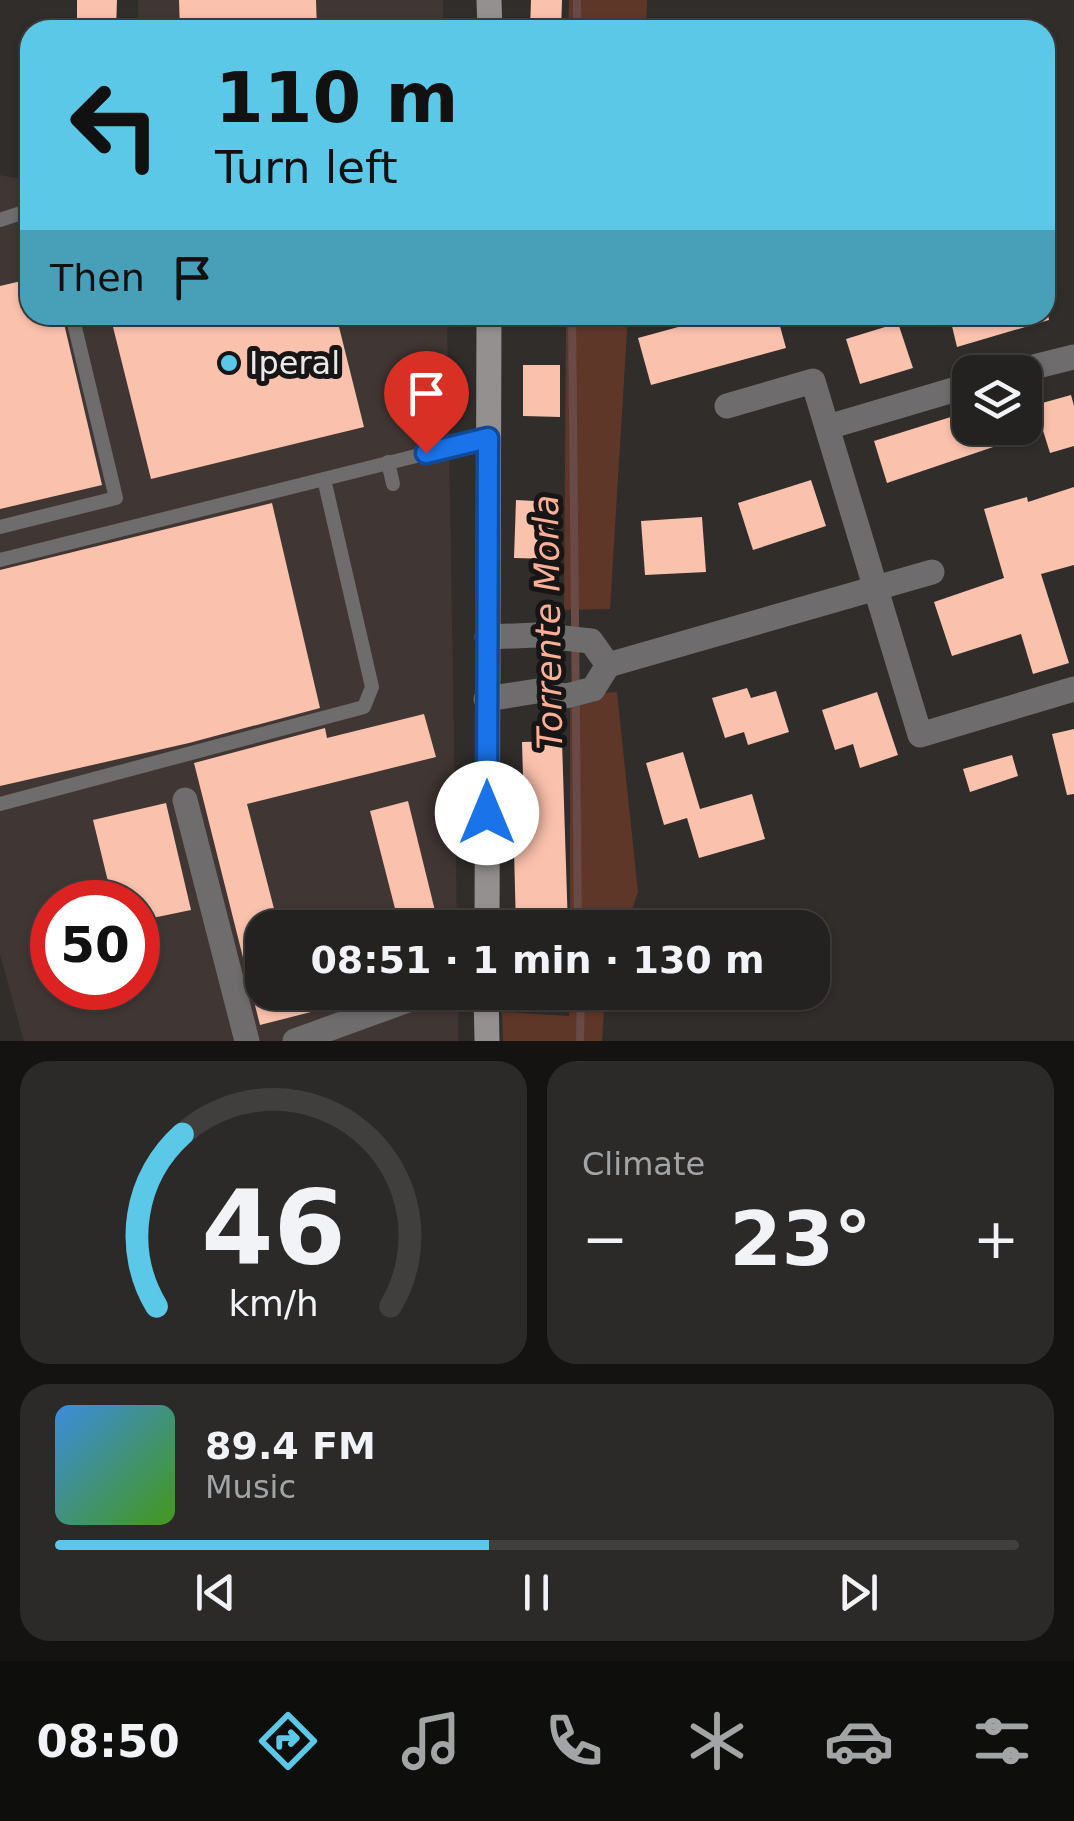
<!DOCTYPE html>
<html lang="en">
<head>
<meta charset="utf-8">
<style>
	:root { --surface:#242220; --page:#2c2a29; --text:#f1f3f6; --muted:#a3a4a5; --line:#413f3e; --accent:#5bc8e7 }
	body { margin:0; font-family:"DejaVu Sans",sans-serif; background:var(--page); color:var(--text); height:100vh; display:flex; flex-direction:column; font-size:38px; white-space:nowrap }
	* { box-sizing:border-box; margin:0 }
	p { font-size:32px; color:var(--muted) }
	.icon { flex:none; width:55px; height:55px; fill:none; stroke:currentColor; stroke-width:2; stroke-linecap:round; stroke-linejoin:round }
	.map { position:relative; height:1041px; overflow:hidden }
	.details { display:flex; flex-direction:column; gap:20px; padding:20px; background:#141312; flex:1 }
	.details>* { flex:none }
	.banner { position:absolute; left:20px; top:20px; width:1035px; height:305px; border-radius:30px; box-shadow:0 2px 8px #0004,0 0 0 2px var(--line); background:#5bc8e7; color:#111; overflow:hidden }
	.fabs { position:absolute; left:952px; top:355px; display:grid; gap:20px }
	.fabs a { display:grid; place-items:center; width:90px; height:90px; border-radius:20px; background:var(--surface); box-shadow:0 2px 8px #0004,0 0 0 2px var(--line); font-size:50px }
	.speed { position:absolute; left:30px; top:880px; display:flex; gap:20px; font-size:50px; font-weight:700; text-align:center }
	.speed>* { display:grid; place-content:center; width:130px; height:130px; border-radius:50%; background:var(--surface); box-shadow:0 2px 8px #0004,0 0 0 2px var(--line); line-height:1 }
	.speed .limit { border:15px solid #d22; background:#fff; color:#111 }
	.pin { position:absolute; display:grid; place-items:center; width:85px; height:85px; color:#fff; margin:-102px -42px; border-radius:50% 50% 50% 0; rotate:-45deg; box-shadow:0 0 10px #0007 }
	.pin .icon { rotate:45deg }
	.me { position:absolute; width:110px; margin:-55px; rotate:0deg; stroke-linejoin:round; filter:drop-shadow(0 0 8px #0008) }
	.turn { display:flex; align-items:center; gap:35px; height:210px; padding:0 30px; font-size:45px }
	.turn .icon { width:130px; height:130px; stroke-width:2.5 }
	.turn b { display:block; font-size:70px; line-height:85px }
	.then { display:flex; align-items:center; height:95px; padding:0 30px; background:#0003; gap:20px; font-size:38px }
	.big { font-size:75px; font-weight:800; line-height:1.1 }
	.details .widget { flex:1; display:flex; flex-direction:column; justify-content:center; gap:15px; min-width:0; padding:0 35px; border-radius:30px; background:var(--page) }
	.details .dial { align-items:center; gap:0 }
	.dial svg { height:260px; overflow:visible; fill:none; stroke:var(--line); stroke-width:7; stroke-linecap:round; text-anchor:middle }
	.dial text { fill:var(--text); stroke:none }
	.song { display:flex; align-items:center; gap:30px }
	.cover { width:120px; height:120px; border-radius:15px; background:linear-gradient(135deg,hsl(210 70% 55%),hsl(100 70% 35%)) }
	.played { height:10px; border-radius:5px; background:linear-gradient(90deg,var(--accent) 45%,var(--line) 45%) }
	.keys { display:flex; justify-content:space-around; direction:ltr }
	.heat { display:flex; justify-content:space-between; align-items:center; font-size:55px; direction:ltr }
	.details .tiles { flex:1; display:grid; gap:20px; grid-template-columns:1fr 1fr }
	.widget:last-child { grid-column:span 2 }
	.trip { position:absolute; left:245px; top:910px; width:585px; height:100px; border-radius:30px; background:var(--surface); box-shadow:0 2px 8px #0004,0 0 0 2px var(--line); font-weight:800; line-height:100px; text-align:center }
	.menu { display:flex; height:160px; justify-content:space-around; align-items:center; background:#0e0e0d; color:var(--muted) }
	.menu .icon { width:70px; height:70px }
	.menu .current { color:var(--accent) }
	.menu b { font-size:45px; color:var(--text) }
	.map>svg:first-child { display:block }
	.built { fill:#403633; fill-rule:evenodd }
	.green { fill:#5e3729 }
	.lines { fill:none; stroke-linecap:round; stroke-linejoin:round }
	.stream { stroke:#694a46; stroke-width:8 }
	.building { fill:#fac1ad }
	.service { stroke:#6e6c6c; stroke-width:14 }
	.minor { stroke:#6e6c6c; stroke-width:25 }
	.secondary { stroke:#93908f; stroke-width:25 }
	.route-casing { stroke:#114b97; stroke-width:25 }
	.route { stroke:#1a73e8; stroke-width:18 }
	.poi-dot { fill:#5bc8e7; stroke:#171515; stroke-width:4 }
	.labels { text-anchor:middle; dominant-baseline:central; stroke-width:10; stroke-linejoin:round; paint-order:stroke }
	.poi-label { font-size:32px; fill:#ebe8e8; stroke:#171515; text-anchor:start }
	.water-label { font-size:35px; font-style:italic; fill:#faaf96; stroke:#171515 }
</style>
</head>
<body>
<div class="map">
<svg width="1074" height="1041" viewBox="0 0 1074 1041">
	<rect width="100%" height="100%" fill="#302d2b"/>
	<g class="built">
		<rect x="138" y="0" width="305" height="30"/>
		<path d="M 0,175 L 30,181 L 30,315 L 447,315 L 457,927 L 262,928 L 262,992 L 458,993 L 458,1041 L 24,1041 L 0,955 ZM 52,902 L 138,902 L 138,988 L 52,988 Z"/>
	</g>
	<g class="green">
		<polygon points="569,0 647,0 646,30 568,30"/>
		<polygon points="566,315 628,315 610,609 564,610"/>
		<polygon points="617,692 638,892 626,927 570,928 570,696"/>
		<polygon points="570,993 605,993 602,1041 503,1041 502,1012 569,1016"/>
	</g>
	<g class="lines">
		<g class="stream">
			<polyline points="577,30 577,0"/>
			<polyline points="572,315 578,928"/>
			<polyline points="580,1041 581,992"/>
		</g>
	</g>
	<g class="building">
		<polygon points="77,0 117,0 116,30 77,30"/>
		<polygon points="179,0 316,0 317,30 180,30"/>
		<polygon points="531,0 562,0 561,30 530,30"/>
		<polygon points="30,279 30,315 62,315 102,485 0,509 0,286"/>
		<polygon points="110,315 336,315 364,427 151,479"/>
		<polygon points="722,315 777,315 786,348 651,385 638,338"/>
		<polygon points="975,315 1048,315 1049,320 957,347 951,322"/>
		<polygon points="898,323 913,368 860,384 846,339"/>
		<polygon points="523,365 560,365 560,417 523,416"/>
		<polygon points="1071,395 1074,406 1074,446 1050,453 1035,405"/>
		<polygon points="970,411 970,428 1000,428 1005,443 887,483 874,441"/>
		<polygon points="811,480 826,526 753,550 738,503"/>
		<polygon points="1074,487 1074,565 1041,574 1069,663 1033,674 1021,634 952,656 934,602 1004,578 984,509 1027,497 1028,502"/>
		<polygon points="516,500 554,502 553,559 514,558"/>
		<polygon points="272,503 320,708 189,743 0,786 0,570"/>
		<polygon points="702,517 706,572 645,575 641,521"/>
		<polygon points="747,688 751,698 776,691 789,732 748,745 744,732 725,738 712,698"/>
		<polygon points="877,692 898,755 860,768 853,744 835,750 822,710"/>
		<polygon points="424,714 436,757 247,804 279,928 262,928 262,992 362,992 362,999 260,1025 194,763 325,728 327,738"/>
		<polygon points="1074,729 1074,794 1067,795 1052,734"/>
		<polygon points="562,741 568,928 516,928 513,811 524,810 522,742"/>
		<polygon points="683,752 700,809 752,794 765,839 699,858 687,818 664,825 646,763"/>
		<polygon points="1012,755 1018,776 970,792 963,769"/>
		<polygon points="408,801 438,923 421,928 400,928 370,811"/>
		<polygon points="166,803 191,910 138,921 138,902 113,902 93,820"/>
	</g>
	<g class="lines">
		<g class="service">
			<polyline points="0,220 30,210"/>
			<polyline points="388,462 393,484"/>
			<polyline points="0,527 116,498 72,315"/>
			<polyline points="0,560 488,438"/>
			<polyline points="0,804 364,707 372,687 324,479"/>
		</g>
		<g class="minor">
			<polyline points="1013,372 1074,357"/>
			<polyline points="727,406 813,381 920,735 1074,689"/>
			<polyline points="828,427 970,385"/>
			<polyline points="608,665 932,572"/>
			<polyline points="486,699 537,691 566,696 593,689 608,665 591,641 536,635 487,637"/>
			<polyline points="185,800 247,1041"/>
			<polyline points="295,1041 430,992"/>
		</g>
		<g class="secondary">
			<polyline points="489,0 490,30"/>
			<polyline points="487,928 489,315"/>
			<polyline points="486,992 487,1041"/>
		</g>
	</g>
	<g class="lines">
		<defs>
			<polyline id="route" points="426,453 488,438 487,813"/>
		</defs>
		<use href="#route" class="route-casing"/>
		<use href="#route" class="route"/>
	</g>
	<circle class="poi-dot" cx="229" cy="363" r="10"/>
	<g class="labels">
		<g class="poi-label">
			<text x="249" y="363">Iperal</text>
		</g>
		<g class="water-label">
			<text transform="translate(548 622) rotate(-91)">Torrente Morla</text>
		</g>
	</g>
</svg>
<div class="fabs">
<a><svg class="icon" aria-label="layers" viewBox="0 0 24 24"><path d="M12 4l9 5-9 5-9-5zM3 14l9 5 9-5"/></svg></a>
</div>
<div class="speed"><div class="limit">50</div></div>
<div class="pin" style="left:426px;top:453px;background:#d93025"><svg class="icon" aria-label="arrive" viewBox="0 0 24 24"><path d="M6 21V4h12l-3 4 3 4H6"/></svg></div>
<svg class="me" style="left:487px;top:813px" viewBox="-20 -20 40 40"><circle r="19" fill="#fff"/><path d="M0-13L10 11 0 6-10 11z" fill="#1a73e8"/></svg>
<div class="trip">08:51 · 1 min · 130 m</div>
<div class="banner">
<div class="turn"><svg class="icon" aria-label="left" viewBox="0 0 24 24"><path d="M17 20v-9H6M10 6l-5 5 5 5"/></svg><div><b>110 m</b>Turn left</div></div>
<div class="then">Then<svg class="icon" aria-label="arrive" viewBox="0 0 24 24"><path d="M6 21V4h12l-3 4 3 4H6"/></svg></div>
</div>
</div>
<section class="details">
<div class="tiles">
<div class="widget dial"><svg viewBox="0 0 100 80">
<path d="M14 69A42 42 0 1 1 86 69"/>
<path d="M14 69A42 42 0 0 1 22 16" stroke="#5bc8e7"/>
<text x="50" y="56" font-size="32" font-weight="700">46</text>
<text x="50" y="72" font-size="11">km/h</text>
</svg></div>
<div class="widget"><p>Climate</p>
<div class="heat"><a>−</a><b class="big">23°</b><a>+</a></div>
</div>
<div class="widget">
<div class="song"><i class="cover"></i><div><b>89.4 FM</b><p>Music</p></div></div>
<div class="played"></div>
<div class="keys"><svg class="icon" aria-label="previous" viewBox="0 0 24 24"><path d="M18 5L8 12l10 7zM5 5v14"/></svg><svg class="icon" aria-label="pause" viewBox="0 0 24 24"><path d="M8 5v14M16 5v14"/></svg><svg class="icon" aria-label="next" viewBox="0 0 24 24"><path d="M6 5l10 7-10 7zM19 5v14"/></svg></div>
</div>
</div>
</section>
<nav class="menu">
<b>08:50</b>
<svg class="icon current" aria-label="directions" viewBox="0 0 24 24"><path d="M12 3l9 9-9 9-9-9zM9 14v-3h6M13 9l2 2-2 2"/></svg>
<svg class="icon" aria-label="music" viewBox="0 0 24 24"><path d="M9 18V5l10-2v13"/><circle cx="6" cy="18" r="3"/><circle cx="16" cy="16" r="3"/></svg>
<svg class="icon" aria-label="phone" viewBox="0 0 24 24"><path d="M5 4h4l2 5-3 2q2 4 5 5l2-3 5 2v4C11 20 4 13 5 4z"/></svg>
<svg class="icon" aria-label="climate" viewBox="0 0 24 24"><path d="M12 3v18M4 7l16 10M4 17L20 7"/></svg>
<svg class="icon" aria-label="car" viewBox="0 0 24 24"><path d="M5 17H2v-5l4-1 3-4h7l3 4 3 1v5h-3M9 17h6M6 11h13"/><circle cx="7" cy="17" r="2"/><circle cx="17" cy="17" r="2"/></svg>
<svg class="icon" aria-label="filters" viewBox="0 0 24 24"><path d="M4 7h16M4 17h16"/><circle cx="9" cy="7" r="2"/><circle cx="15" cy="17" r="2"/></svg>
</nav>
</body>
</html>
